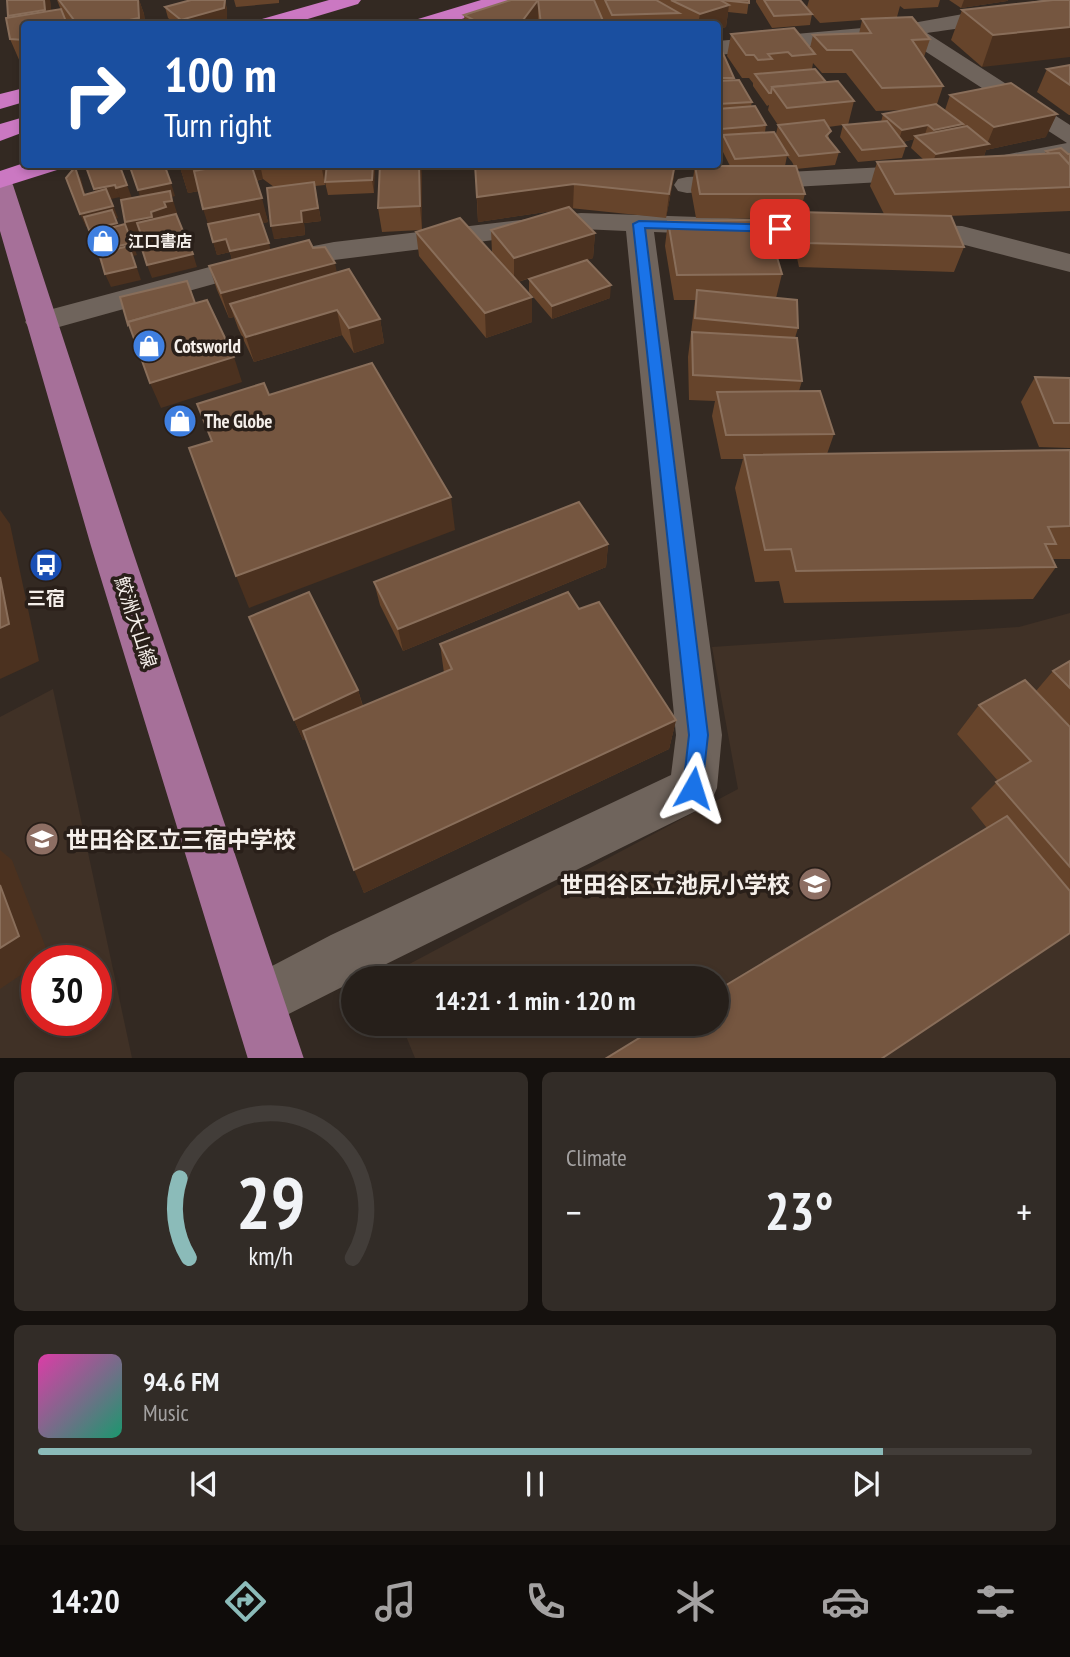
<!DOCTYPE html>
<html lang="en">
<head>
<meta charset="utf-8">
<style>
	:root { --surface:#261f1a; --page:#322c27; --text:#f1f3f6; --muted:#a4a2a2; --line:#423d39; --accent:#8bbbb9 }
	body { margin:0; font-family:"PT Sans Narrow","Noto Sans JP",sans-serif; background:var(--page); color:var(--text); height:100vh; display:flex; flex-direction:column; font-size:26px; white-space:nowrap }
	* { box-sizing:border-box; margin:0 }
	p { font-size:23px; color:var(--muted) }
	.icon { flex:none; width:38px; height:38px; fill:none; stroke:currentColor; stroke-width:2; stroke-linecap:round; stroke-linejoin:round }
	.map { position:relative; height:1058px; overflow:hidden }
	.details { display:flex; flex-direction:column; gap:14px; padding:14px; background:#15110e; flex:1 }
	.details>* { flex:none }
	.banner { position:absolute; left:21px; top:21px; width:700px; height:147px; border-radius:7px; box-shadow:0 4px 10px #0003,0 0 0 2px var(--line); background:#1a4fa0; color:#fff; overflow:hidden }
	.speed { position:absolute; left:21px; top:945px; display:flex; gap:14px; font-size:35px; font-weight:700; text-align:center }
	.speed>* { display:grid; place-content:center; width:91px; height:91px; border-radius:50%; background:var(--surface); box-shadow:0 4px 10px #0003,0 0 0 2px var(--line); line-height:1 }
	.speed .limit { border:10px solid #d22; background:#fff; color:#111 }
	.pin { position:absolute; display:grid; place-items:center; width:60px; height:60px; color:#fff; margin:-30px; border-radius:14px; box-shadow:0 4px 10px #0006 }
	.me { position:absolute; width:77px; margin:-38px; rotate:6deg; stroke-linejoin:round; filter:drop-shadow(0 0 5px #0008) }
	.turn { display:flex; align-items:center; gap:24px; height:147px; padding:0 28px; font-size:32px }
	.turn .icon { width:91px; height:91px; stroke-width:2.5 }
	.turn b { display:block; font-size:49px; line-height:60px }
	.big { font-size:52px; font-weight:700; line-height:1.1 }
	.details .widget { flex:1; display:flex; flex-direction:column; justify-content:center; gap:10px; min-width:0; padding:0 24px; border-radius:10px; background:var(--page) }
	.details .dial { align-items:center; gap:0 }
	.dial svg { height:182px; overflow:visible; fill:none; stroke:var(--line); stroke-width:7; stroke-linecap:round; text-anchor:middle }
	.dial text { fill:var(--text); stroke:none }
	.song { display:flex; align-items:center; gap:21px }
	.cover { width:84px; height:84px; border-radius:10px; background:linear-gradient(135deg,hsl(320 70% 55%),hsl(160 70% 35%)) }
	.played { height:7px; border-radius:4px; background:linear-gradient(90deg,var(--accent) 85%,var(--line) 85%) }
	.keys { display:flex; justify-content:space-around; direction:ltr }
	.heat { display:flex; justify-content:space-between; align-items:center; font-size:38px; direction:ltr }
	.details .tiles { flex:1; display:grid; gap:14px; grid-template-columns:1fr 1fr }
	.widget:last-child { grid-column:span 2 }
	.trip { position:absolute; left:341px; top:966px; width:388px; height:70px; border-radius:35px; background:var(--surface); box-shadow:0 4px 10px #0003,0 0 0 2px var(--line); font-weight:700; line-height:70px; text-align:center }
	.dock { display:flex; height:112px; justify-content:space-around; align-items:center; background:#0f0c0a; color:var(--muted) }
	.dock .icon { width:49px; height:49px }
	.dock .active { color:var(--accent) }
	.dock b { font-size:32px; color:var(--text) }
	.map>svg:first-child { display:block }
	.built { fill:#403126; fill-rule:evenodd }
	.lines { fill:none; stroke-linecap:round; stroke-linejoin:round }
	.minor { fill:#6f645c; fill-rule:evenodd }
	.major { fill:#a67099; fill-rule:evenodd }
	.highway { fill:#cb78c2; fill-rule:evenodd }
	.wall { fill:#66442b; fill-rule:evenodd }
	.shaded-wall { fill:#4b311f }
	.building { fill:#755640; stroke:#896e5a; stroke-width:2 }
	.route { fill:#1a73e8; stroke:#114b97; stroke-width:2 }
	.labels { text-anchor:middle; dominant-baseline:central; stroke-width:7; stroke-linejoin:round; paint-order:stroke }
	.far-poi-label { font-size:16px; font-weight:bold; fill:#f5efea; stroke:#291f19; text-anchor:start }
	.poi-label { font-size:19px; font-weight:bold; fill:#f5efea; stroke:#291f19; text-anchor:start }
	.street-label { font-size:19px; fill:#f5efea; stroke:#291f19 }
	.near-poi-label { font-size:23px; font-weight:bold; fill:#f5efea; stroke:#291f19; text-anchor:start }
</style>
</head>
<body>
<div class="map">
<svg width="1070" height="1059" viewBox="0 0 1070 1059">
	<rect width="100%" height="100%" fill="#332922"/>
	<g class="built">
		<polygon points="1070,613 1070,1058 415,1058 401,1024 718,1024 718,978 383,978 738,789 712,647 1019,627"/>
		<path d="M 53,689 L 132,1058 L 0,1059 L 0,717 ZM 37,961 L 96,961 L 96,1020 L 37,1020 Z"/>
	</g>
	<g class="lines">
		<g class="minor">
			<path d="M 1042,0 L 1069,0 C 1057,17 952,29 927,33 L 1070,125 L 1070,158 L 1013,169 L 1004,167 L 1000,161 L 1004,155 L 1067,143 L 903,37 L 718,55 L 718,41 L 907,24 Z"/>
			<polygon points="926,165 935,167 939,173 935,179 687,193 678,191 674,185 678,179 687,177"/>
			<polygon points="581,213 847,222 857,225 861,231 857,237 847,240 654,232 722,735 717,788 710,804 358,978 354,978 354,981 259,1029 240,1021 232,1002 240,983 331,935 671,775 676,735 626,231 581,229 334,260 221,282 41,332 30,329 25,322 30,315 217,265 334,242"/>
			<polygon points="907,224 962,226 1070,254 1070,272 961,244 897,239 893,233 897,227"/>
		</g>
		<polygon class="major" points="0,177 9,179 13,185 131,546 304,1059 248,1059 91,546 0,231"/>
		<g class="highway">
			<polygon points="329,0 361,0 358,4 291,24 259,24 262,19"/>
			<polygon points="481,0 512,0 509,4 446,24 415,24 418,19"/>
			<polygon points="24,88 24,102 0,109 0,94"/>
			<polygon points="24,117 24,132 0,141 0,124"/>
			<polygon points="24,163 24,164 61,164 57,170 0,188 0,171"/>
		</g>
	</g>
	<g class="wall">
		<polygon points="7,0 50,0 51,11 24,24 24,62 20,62 10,39"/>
		<polygon points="57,0 139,0 144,14 145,24 69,24 64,18"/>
		<polygon points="225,0 227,10 227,19 208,24 176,24 168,18 165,7"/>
		<polygon points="234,0 279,0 279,3 236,7"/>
		<polygon points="511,0 595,3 595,0 749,0 747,14 728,12 726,27 718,29 718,24 605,24 604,23 604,24 539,24 538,21 536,24 465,24 464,15"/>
		<path d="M 756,0 L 800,0 L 812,13 L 807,7 L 809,0 L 940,0 L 938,7 L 904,9 L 900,6 L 897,17 L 875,19 L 930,39 L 924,57 L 943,86 L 937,104 L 945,110 L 950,95 L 1046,137 L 986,150 L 984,156 L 1045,154 L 1046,151 L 1070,154 L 1070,211 L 948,216 L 964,247 L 954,272 L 799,267 L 792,236 L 797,219 L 696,218 L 691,190 L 695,166 L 730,166 L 721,148 L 722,141 L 719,141 L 718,139 L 718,49 L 734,78 L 733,80 L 752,102 L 751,106 L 766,125 L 765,132 L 776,134 L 778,125 L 768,110 L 769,105 L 767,106 L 753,86 L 753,83 L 749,78 L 742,78 L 727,56 L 731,34 L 810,48 L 813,35 L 859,34 L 862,20 L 820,23 L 812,14 L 810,25 L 772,28 L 756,2 ZM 813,63 L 822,73 L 846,73 L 876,111 L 904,110 L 883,114 L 881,122 L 848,125 L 854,101 L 826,82 L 812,69 ZM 843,125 L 840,137 L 858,162 L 902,158 L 906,146 L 903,142 L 914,139 L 911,148 L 924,160 L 877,162 L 870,186 L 884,214 L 800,212 L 805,194 L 796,169 L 835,165 L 839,152 L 829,140 L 828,127 ZM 787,156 L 792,162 L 794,166 L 785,166 Z"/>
		<polygon points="949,0 1008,0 1007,1 961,8"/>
		<polygon points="1053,0 982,67 951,40 962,10"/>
		<polygon points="1070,65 1070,115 1069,115 1037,92 1047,69"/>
		<polygon points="179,164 326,164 325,185 315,186 321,221 304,223 305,235 274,239 274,187 263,179 256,181 268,222 262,223 270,250 313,248 380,319 384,343 354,353 342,335 254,362 238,328 234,317 229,318 217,290 209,266 232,260 230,252 217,255 199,191 188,193"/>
		<polygon points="327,164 374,164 374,193 328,195 325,182"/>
		<polygon points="475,164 674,176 666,218 570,208 595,233 593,258 518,282 532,297 532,322 486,338 419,256 416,232 421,230 382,232 378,208 422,174 422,230 492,253 491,230 559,210 478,222"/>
		<polygon points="668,221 782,274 776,298 798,328 795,338 802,381 799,391 834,434 827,454 1070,450 1070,559 1053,559 1056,567 1033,599 784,603 779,581 755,582 735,488 743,459 721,459 712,416 715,401 689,400 688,357 695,300 674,300 665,246"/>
		<polygon points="529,279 610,298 552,319 529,292"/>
		<polygon points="1035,377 1070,378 1070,448 1039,447 1021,402"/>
		<polygon points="608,544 606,567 403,651 380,605 374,582"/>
		<polygon points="579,609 676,720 669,749 364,893 306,739 303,740 249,617 358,690 363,706 444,673 440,644"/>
		<polygon points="1070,661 1070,933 971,808 998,781 957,734 979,705 1036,691 1053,671"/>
	</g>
	<g class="shaded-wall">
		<polygon points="44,0 50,0 53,24 17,39 8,16"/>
		<polygon points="138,0 139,0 144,14 145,24 110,24"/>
		<polygon points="225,0 227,10 227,19 208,24 182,24 181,20"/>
		<polygon points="538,0 538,21 536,24 520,24"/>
		<polygon points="964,0 1008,0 1007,1 961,8"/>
		<polygon points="729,5 726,27 718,29 718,24 698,24 700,14"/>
		<polygon points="1070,27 1070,57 982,67 993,35"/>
		<polygon points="1057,114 1046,137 986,150 984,156 931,166 936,154 987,144 994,127"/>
		<polygon points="963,124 959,136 930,142 934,130"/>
		<polygon points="928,125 924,137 915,136 914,139 898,143 902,130"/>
		<polygon points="179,164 260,164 263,179 188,193"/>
		<polygon points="321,164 326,164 325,185"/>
		<polygon points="373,164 374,164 375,169 374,193 372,180"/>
		<polygon points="419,164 421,164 422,174 422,230 420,206"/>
		<polygon points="675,164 674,176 666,218 669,194"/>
		<polygon points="75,167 81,179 89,208 84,195"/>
		<polygon points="314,182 321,221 304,223 305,235 274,239 271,226 301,211"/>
		<polygon points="171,183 175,196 172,197 177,213 169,215 156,230 130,235 125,222 142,203 138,190"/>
		<polygon points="574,184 573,208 478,222 477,197"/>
		<polygon points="115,185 120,197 111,199 118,218 86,227 80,214 99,202 94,189"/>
		<polygon points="127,185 132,198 121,201 116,188"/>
		<polygon points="262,198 268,222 211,233 203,209"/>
		<polygon points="117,223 122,236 94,243 89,230"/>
		<polygon points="125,224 137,255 133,256 141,280 111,287 105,274 132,256 101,264 96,251"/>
		<polygon points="183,231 187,243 148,253 143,240"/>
		<polygon points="595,233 593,258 514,283 514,258"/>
		<polygon points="226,239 269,243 272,256 233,264 230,252 217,255 213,242"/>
		<polygon points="193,254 197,267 152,278 147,265"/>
		<polygon points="335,263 340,288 230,304 234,317 229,318 221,293"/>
		<polygon points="611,285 610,298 552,319 552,306"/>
		<polygon points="532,297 532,322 486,338 485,313"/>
		<polygon points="337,310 342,335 254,362 246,337"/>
		<polygon points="380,319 384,343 354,353 349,328"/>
		<polygon points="234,357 242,382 161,408 150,383"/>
		<polygon points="451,497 455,530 249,608 236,576"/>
		<polygon points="0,510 10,524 39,661 0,679"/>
		<polygon points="608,544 606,567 403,651 398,629"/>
		<polygon points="358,690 364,711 303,740 294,720"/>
		<polygon points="676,720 669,749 364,893 354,870"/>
		<polygon points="0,850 12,860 49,956 42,961 37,961 37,964 0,989"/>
	</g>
	<g class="building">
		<polygon points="7,0 44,0 45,10 8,16"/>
		<polygon points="59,0 138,0 139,18 110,24 77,24"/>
		<polygon points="191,0 225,0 224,8 181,20 165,7"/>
		<polygon points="511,0 538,0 520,24 481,24 464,15"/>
		<polygon points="538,0 594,0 604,23 580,24 541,24"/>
		<polygon points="605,0 656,0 679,13 612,15"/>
		<polygon points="671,0 720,0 729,5 700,14"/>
		<polygon points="721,0 749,0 749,3"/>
		<polygon points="764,0 800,0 812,14 774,16"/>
		<polygon points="1053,0 1070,0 1070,27 993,35 962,10"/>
		<polygon points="61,9 67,24 24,24 24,40 10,39 6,18"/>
		<polygon points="912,17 930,39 912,40 943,86 882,88 852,50 827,50 813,35 871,33 862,19"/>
		<polygon points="794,28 815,54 792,56 788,52 768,54 772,59 758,60 754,55 746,55 731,34"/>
		<polygon points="718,49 721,49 734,78 718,78"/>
		<polygon points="1070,65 1070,85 1047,69"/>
		<polygon points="815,69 826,82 772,87 771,93 769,93 755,74"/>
		<polygon points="739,80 752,102 718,104 718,81"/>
		<polygon points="838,81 854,101 787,108 772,87"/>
		<polygon points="1011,83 1057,114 994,127 950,95"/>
		<polygon points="936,104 963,124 934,130 928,125 902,130 883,114"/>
		<polygon points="755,106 766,125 721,129 718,123 718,109"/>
		<polygon points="824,120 831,131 826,136 839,152 799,156 778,125"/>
		<polygon points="887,121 906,146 862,150 843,125"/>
		<polygon points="967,126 989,144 936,154 915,136"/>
		<polygon points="774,132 788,155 735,159 723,135"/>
		<polygon points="1061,148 1068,154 1070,154 1070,165 1059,153 1050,154 1046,151"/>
		<polygon points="1059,153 1070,165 1070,187 895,194 877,162"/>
		<polygon points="85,164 119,164 127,185 116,188 115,185 94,189"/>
		<polygon points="129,164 164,164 171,183 138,190"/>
		<polygon points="232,164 251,164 262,198 203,209 194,171"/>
		<polygon points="327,164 373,164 372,180 325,182"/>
		<polygon points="380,164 419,164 420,206 378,208"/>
		<polygon points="475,164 675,164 669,194 574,184 477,197"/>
		<polygon points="695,166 796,166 805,194 700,194"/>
		<polygon points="75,167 84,195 106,189 113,206 80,214 66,178"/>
		<polygon points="314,182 318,208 301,211 302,222 271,226 267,188"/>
		<polygon points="170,191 172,201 164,202 166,207 151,212 152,217 125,222 121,200"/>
		<polygon points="569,207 595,233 514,258 491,230"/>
		<polygon points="112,210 117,223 89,230 84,217"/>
		<polygon points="798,212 951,216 964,247 805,243"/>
		<polygon points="176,214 183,231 143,240 137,223"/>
		<polygon points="259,214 269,243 230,251 226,239 213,242 208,224"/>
		<polygon points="460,218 532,297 485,313 416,232"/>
		<polygon points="766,220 782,274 677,275 668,221"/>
		<polygon points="125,224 132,243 96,251 91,237 108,233 110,228"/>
		<polygon points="186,236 193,254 147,265 141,246"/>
		<polygon points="309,240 313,248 325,247 335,263 221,293 209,266"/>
		<polygon points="129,246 136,267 105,274 99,253"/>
		<polygon points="587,260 611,285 552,306 529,279"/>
		<polygon points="349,269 380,319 349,328 337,310 246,337 230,304"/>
		<polygon points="187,281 195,303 128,322 129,324 128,325 120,297"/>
		<polygon points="697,290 797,300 798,328 695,318"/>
		<polygon points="207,300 234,357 150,383 128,322"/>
		<polygon points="692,332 797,338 802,381 693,375"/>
		<polygon points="372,363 451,497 236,576 189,448 212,441 197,404 264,383 269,395"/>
		<polygon points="1035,377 1070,378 1070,423 1054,423"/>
		<polygon points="820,391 834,434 726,435 717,392"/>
		<polygon points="1070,450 1070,526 1048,527 1056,544 1045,544 1056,567 796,571 791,549 765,550 744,455"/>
		<polygon points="579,502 608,544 398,629 374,582"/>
		<polygon points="0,577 9,624 0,628"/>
		<polygon points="309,592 358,690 294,720 249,617"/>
		<polygon points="568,592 579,609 599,602 676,720 354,870 303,731 452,669 440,644"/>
		<polygon points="1070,661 1070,688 1053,671"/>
		<polygon points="1025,680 1070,727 1070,867 996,782 1031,761 979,705"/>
		<polygon points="1007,816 1070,891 1070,933 881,1059 605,1059 662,1024 718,1024 718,990"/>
		<polygon points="0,885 19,936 0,948"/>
	</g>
	<polygon class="route" points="639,221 780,225 786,229 780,232 645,228 708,735 702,788 700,794 693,797 686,794 683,788 689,735 633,224"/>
	<defs>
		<symbol id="shop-disc" viewBox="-11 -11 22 22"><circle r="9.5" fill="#3f7fe0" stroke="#291f19"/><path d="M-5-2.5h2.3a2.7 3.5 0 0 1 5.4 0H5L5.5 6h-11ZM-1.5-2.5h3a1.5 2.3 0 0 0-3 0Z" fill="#fff"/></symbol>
		<symbol id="bus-disc" viewBox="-11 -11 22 22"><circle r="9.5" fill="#1a4fb4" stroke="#291f19"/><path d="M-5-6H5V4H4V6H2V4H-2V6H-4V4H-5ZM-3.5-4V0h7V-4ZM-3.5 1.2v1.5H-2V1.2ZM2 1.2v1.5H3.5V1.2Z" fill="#fff"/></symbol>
		<symbol id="school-disc" viewBox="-11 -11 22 22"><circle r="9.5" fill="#8d6e63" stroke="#291f19"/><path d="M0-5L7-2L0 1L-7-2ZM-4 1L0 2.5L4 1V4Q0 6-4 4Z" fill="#fff"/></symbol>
	</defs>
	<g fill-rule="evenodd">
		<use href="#shop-disc" x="84" y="222" width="38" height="38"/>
		<use href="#shop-disc" x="130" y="327" width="38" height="38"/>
		<use href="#shop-disc" x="161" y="402" width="38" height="38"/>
		<use href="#bus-disc" x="27" y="546" width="38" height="38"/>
		<use href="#school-disc" x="23" y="820" width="38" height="38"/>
		<use href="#school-disc" x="796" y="865" width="38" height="38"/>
	</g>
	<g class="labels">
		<g class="far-poi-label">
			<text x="128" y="241">江口書店</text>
		</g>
		<g class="poi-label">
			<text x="174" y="346">Cotsworld</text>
			<text x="204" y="421">The Globe</text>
			<text x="46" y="598" text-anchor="middle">三宿</text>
		</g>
		<g class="street-label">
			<text transform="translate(136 622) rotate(72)">鮫洲大山線</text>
		</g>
		<g class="near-poi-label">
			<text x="66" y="839">世田谷区立三宿中学校</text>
			<text x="790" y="884" text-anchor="end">世田谷区立池尻小学校</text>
		</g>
	</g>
</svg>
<div class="speed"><div class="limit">30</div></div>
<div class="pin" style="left:780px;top:229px;background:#d93025"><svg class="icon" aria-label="arrive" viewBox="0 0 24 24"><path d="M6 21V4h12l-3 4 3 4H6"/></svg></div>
<svg class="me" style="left:693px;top:788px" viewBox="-20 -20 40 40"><path d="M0-17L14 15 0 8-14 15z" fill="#1a73e8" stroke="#fff" stroke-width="4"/></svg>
<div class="trip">14:21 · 1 min · 120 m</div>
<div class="banner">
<div class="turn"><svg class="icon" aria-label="right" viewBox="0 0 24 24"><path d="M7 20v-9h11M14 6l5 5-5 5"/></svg><div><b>100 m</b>Turn right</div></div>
</div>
</div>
<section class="details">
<div class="tiles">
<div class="widget dial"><svg viewBox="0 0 100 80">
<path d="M14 69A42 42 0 1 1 86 69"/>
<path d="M14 69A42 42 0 0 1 10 34" stroke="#8bbbb9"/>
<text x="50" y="56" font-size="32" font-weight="700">29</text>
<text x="50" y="72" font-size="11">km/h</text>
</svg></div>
<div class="widget"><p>Climate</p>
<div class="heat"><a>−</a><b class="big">23°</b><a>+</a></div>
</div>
<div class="widget">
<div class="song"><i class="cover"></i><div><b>94.6 FM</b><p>Music</p></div></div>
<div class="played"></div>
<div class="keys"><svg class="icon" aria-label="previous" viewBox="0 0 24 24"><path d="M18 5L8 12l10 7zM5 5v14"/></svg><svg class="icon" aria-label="pause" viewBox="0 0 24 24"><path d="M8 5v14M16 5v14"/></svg><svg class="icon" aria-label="next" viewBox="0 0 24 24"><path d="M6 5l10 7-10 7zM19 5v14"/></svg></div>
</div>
</div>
</section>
<nav class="dock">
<b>14:20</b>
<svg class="icon active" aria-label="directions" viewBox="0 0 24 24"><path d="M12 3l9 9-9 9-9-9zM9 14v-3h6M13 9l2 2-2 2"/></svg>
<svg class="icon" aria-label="music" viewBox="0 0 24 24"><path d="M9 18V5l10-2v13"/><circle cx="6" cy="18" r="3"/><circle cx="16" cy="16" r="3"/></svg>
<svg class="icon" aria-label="phone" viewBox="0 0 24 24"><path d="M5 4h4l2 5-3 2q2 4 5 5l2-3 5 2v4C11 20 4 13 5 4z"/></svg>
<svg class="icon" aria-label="climate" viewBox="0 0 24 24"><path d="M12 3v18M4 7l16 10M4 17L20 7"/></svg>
<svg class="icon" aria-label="car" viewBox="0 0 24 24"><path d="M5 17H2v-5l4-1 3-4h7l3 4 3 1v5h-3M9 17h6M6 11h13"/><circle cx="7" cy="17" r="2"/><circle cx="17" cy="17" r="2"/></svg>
<svg class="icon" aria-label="filters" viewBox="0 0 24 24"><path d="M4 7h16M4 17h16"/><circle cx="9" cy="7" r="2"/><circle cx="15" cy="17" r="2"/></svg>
</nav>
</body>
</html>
